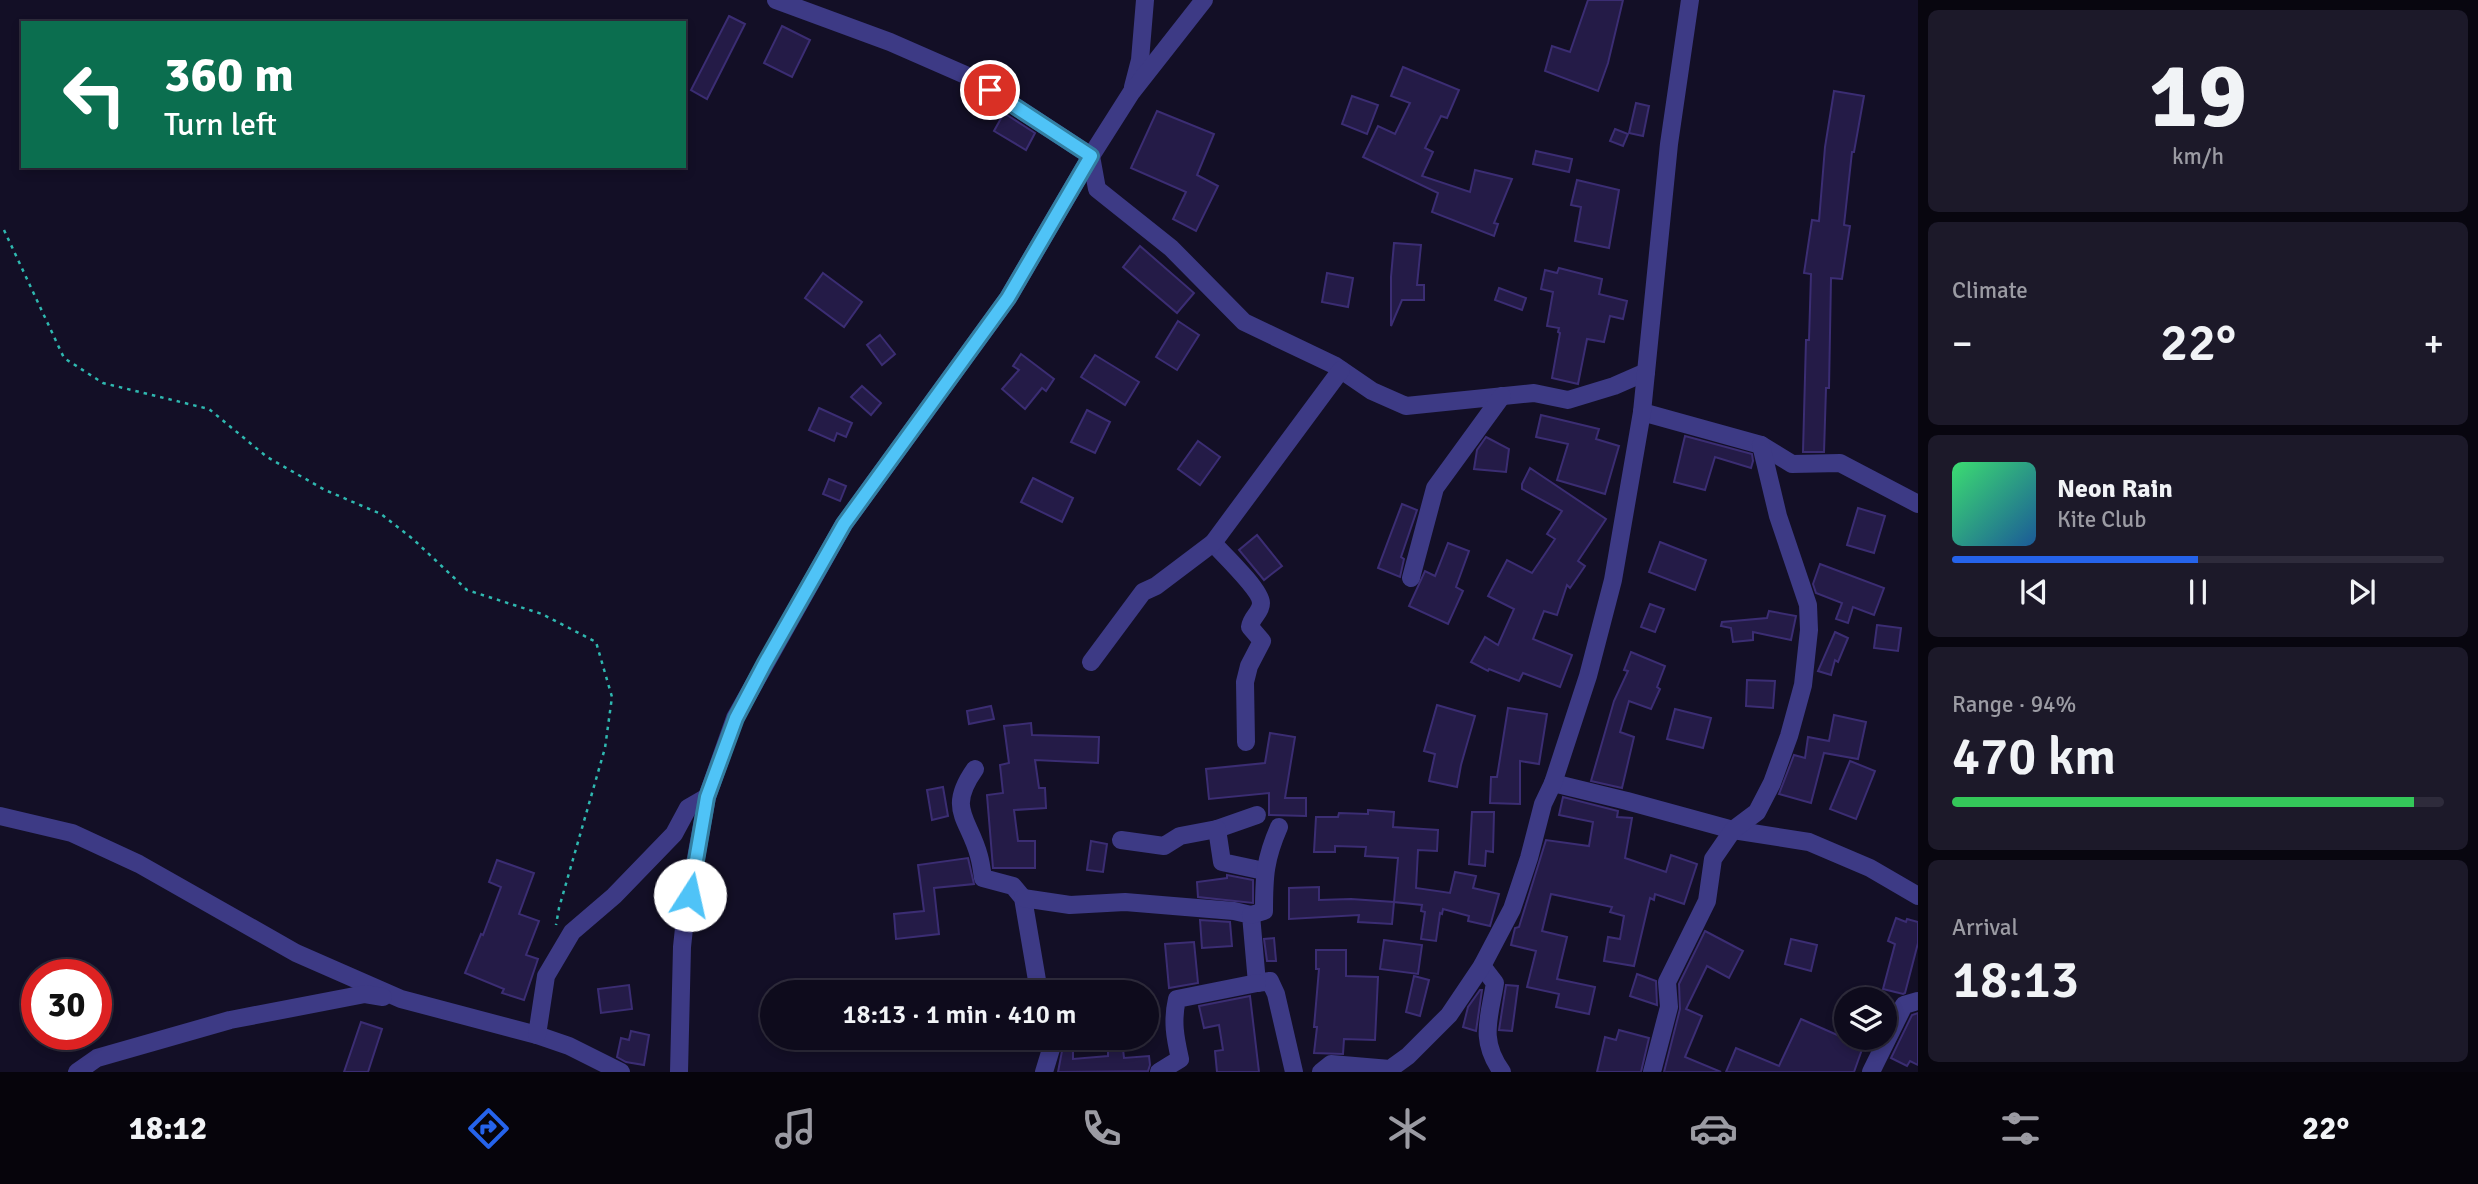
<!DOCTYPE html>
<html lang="en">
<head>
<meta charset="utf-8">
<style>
	:root { --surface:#0e0b1c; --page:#1c1929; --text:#f1f3f6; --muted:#9b9ba3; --line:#2e2b3b; --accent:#2563eb }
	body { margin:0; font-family:Signika,sans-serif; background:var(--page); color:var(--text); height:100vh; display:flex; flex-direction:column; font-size:26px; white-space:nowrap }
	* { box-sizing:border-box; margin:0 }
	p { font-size:23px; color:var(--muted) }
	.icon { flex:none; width:38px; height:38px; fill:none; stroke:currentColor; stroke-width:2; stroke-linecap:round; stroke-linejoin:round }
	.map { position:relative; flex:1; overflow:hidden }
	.panel { display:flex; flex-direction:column; gap:10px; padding:10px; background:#08060f; width:560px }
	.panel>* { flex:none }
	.top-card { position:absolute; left:21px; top:21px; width:665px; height:147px; border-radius:0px; box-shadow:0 4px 10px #0003,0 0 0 2px var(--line); background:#0b6e4f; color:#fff; overflow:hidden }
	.controls { position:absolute; left:1834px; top:987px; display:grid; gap:14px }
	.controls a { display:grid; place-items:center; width:63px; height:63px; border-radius:50%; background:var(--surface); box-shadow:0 4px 10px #0003,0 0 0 2px var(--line); font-size:35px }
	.speed { position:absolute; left:21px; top:959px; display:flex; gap:14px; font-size:35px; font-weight:700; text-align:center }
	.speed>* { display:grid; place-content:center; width:91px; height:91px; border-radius:50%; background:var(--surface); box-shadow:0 4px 10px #0003,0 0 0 2px var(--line); line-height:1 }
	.speed .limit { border:10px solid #d22; background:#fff; color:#111 }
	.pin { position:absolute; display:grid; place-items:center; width:60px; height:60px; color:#fff; margin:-30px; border:4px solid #fff; border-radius:50%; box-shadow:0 2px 7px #0007 }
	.me { position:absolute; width:77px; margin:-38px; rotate:10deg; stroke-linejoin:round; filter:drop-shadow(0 0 5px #0008) }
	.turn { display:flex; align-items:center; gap:24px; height:147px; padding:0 28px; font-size:32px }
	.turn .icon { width:91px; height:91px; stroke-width:2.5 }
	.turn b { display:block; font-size:49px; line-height:60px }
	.big { font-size:52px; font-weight:600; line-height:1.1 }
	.panel .card { flex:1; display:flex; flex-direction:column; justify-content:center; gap:10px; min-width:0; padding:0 24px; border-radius:10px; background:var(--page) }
	.panel .dial { align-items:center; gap:0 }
	.dial b { font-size:91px; line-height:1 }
	.song { display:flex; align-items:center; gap:21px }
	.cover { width:84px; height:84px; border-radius:10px; background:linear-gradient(135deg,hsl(140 70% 55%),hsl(210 70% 35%)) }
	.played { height:7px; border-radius:4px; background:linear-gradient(90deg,var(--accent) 50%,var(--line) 50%) }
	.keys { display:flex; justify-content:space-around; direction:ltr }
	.heat { display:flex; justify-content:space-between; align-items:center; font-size:38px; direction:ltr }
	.charge { height:10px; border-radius:5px; background:linear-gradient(90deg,#34c759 94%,var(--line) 0) }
	.trip { position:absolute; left:760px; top:980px; width:399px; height:70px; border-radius:35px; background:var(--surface); box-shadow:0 4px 10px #0003,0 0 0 2px var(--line); font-weight:600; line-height:70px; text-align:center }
	.dock { display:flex; height:112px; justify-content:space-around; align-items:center; background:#06040b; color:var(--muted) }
	.dock .icon { width:49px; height:49px }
	.dock .current { color:var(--accent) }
	.dock b { font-size:32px; color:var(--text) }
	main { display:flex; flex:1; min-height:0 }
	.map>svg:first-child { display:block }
	.building { fill:#241b47; stroke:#3b2d73; stroke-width:2 }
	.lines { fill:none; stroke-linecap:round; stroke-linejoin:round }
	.path { stroke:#2fb8b0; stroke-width:2.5; stroke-dasharray:3.5 5; stroke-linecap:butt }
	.minor { stroke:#3d3a85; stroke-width:18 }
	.route-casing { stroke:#337fa1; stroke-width:18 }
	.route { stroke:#4fc3f7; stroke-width:12 }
</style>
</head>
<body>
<main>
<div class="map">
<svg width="1918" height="1072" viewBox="0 0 1918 1072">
	<rect width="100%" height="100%" fill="#130f26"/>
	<g class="building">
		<polygon points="1588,0 1623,0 1608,63 1598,91 1545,71 1552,46 1570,52"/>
		<polygon points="729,16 745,24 707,99 691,90"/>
		<polygon points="782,26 810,40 792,77 764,63"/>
		<polygon points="1403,67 1459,90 1447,118 1441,116 1425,148 1433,152 1422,176 1470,192 1475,170 1512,179 1494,223 1498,224 1494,236 1432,212 1438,193 1363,157 1378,126 1395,134 1410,103 1391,96"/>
		<polygon points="1834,91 1864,96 1854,152 1852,152 1844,225 1850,226 1842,279 1831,278 1829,388 1826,388 1824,452 1803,452 1806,340 1809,340 1811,274 1804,273 1812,220 1819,221 1825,147"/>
		<polygon points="1352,96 1378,105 1367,134 1342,124"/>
		<polygon points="1636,103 1649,106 1643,136 1629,133"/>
		<polygon points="1157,111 1214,134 1197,175 1218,186 1196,231 1173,219 1186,192 1131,168"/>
		<polygon points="1004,113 1035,133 1026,150 994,131"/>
		<polygon points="1615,129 1628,134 1623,146 1610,141"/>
		<polygon points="1536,151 1572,159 1569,172 1533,164"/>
		<polygon points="1577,180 1619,190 1609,248 1575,241 1581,207 1571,205"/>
		<polygon points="1394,243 1421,245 1417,285 1424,285 1424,300 1402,300 1391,326 1391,277"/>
		<polygon points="1140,246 1194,293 1177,313 1123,267"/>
		<polygon points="1559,268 1602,279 1599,294 1627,301 1623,319 1610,316 1604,342 1587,339 1578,384 1552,378 1560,333 1558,332 1559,328 1547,326 1553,292 1541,289 1545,270 1557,273"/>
		<polygon points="823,273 862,302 844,327 805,298"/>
		<polygon points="1327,273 1353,278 1348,307 1322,302"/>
		<polygon points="1499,288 1526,298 1522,310 1495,300"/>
		<polygon points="1178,321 1199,335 1177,370 1156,357"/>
		<polygon points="880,335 895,354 882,365 867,345"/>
		<polygon points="1021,354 1054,379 1046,391 1042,388 1025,409 1002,389 1019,370 1013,366"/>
		<polygon points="1095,355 1139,382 1125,405 1081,377"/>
		<polygon points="862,386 881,403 871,415 851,397"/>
		<polygon points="819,408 852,423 846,437 837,433 834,441 809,430"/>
		<polygon points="1087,410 1110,422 1095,453 1071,442"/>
		<polygon points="1541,415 1599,429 1596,439 1619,446 1605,494 1557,480 1568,444 1536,437"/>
		<polygon points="1685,436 1752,454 1753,461 1751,468 1715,457 1705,490 1674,482"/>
		<polygon points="1486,437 1509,449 1506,472 1474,469 1477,450"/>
		<polygon points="1198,441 1220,457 1200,485 1178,469"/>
		<polygon points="1530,468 1606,519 1578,561 1585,566 1570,588 1567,585 1557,615 1544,611 1533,639 1572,655 1560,687 1523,673 1519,681 1489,669 1488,671 1471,662 1485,637 1498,645 1514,609 1488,596 1507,560 1532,573 1555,539 1547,534 1562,511 1522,489 1522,484"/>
		<polygon points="1033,478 1073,498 1062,522 1021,502"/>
		<polygon points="829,479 846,486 840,501 823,494"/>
		<polygon points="1402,504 1417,510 1401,557 1404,559 1400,577 1378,568"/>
		<polygon points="1858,508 1885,516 1874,553 1847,545"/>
		<polygon points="1257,535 1282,566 1264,580 1239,550"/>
		<polygon points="1660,542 1706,560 1695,590 1649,572"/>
		<polygon points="1448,543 1469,551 1456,587 1463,591 1448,624 1409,606 1425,571 1435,576"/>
		<polygon points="1820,564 1884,588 1874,615 1853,607 1848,623 1836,619 1842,603 1816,593 1813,584"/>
		<polygon points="1650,604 1664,609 1655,632 1641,627"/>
		<polygon points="1769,611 1796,616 1791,640 1753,632 1753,640 1733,642 1731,628 1721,626 1722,622 1767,618"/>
		<polygon points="1877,625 1901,628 1898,651 1874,648"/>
		<polygon points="1835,632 1848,638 1838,662 1835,660 1831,675 1818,671"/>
		<polygon points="1631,652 1665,666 1657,687 1660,689 1651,709 1629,701 1620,732 1634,737 1622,788 1591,781 1614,701 1628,671 1624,670"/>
		<polygon points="1747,680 1775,681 1773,708 1746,706"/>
		<polygon points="1437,705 1475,716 1461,765 1457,787 1429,781 1435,754 1424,751"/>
		<polygon points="991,706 994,719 969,724 967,711"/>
		<polygon points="1508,708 1547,714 1539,764 1520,761 1520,804 1490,803 1491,777 1497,777"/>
		<polygon points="1675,709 1711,718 1703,748 1667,739"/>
		<polygon points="1834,715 1866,722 1858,759 1824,753 1811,803 1779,794 1794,755 1805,758 1808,737 1829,741"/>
		<polygon points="1031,723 1032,735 1099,737 1098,763 1035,760 1039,788 1045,788 1046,808 1014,810 1018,841 1035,841 1035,868 993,868 987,795 1003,793 1000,765 1009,763 1004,726"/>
		<polygon points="1270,733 1295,737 1285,798 1306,798 1306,816 1269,815 1269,793 1209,799 1206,769 1265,763"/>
		<polygon points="1850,761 1875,771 1856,819 1830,809"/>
		<polygon points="943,787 948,816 932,820 927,790"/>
		<polygon points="1563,797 1618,811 1617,817 1632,818 1625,858 1666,872 1671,855 1697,864 1684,904 1655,894 1654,900 1650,898 1634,966 1604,961 1608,937 1620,939 1624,916 1610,912 1612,907 1551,894 1542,931 1567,937 1557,979 1595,987 1589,1014 1556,1007 1559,994 1527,987 1536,951 1511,945 1515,928 1519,927 1546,840 1589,846 1593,822 1559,815"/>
		<polygon points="1368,810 1394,812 1393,827 1438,830 1437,851 1418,850 1416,888 1450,893 1455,872 1476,876 1473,888 1499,894 1490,926 1468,921 1469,916 1443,909 1442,914 1440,913 1436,941 1421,939 1425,912 1421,911 1422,905 1394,902 1398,858 1365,856 1366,847 1335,846 1335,852 1314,852 1316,817 1338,817 1339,813 1368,814"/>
		<polygon points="1472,812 1494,812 1493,852 1486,851 1485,866 1469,864"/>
		<polygon points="1091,841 1107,844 1103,872 1087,870"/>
		<polygon points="968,858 974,884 934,888 939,934 896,939 894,914 924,911 918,865"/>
		<polygon points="497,860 534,873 519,914 539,921 526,955 538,959 524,1000 502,993 504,989 465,973 481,934 483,935 501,887 489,882"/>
		<polygon points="1227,875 1253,880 1253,903 1198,897 1197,882 1227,878"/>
		<polygon points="1319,887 1319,900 1351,899 1394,902 1392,924 1358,922 1359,915 1289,919 1289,888"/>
		<polygon points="1896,918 1906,922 1907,919 1918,922 1918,943 1905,993 1903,994 1883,989 1895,944 1888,941"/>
		<polygon points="1200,920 1230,922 1232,946 1202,948"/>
		<polygon points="1705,931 1743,951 1729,978 1707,966 1686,1009 1702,1016 1685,1057 1721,1072 1664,1072 1680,1009 1679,984"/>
		<polygon points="1274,938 1276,961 1267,961 1264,939"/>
		<polygon points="1791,939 1817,945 1811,971 1785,964"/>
		<polygon points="1384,940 1422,945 1418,974 1380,969"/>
		<polygon points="1194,942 1198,983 1169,988 1165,944"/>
		<polygon points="1316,950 1346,950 1346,976 1378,977 1375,1040 1344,1039 1343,1054 1314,1053 1317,1027 1314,1027 1319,969 1316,969"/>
		<polygon points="1637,974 1656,981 1657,1005 1630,996"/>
		<polygon points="1414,976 1429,980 1420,1016 1406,1012"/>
		<polygon points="629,985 632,1009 601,1013 598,989"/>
		<polygon points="1506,985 1518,986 1512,1031 1499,1030"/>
		<polygon points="1480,990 1482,990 1476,1031 1463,1027 1468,1007"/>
		<polygon points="1250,996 1259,1072 1217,1072 1215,1051 1223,1050 1219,1025 1204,1028 1199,1006"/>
		<polygon points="1918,1013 1918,1065 1910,1061 1907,1066 1891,1058 1912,1015"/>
		<polygon points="1801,1019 1844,1038 1866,1038 1854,1072 1726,1072 1736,1048 1779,1066"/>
		<polygon points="361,1022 382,1029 368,1072 344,1072"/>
		<polygon points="1619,1030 1649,1038 1641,1072 1597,1072 1605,1037 1616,1040"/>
		<polygon points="631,1031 649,1035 644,1065 626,1062 617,1057 621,1038 629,1040"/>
		<polygon points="1123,1049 1124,1058 1149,1056 1150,1065 1148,1071 1058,1072 1062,1051 1073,1051 1073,1059 1108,1056 1108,1051"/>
	</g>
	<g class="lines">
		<polyline class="path" points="4,230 64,358 103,383 209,409 267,457 325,490 381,514 413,539 467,590 542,614 596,642 612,697 605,748 559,908 556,925"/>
		<g class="minor">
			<polyline points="776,0 890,42 970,77 1091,156 1097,189 1171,248 1244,322 1334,365 1372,391 1406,406 1534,393 1568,400 1614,386 1646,372"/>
			<polyline points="1133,87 1140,60 1145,0"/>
			<polyline points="1642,412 1761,445 1792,464 1840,463 1918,504"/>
			<path d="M 1213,543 C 1223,554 1261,590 1261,603 C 1261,613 1251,617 1250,627 L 1262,641 L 1249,666 L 1245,682 L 1246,742"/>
			<polyline points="1411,578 1435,488 1502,396"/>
			<polyline points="1091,662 1143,592 1156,586 1213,543 1341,370"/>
			<path d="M 975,769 C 946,810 969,818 979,856 C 981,863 982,871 983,878 L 1013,886 L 1023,898 L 1039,992"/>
			<polyline points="1553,783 1627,801 1733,830 1809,842 1870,868 1918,896"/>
			<polyline points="0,816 72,833 139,864 296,953 401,999 537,1035 569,1046 621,1072"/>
			<polyline points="1217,829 1257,815"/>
			<polyline points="1121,840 1164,846 1180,836 1217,829 1222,862 1264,871"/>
			<polyline points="1023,898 1070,905 1125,902 1234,911 1251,915 1257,983 1270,981 1276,994 1294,1072"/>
			<path d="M 1251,915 L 1264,911 C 1264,876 1265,859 1279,827"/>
			<path d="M 1482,966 L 1495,983 C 1489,1019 1479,1040 1502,1072"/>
			<polyline points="537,1035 546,976 572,932 614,896 674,834 688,808 707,797"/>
			<polyline points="77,1072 97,1058 230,1020 365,994 383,997"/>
			<polyline points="679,1072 682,947 685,919 707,797 735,718 844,524 1008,298 1091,156 1131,93 1204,0"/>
			<polyline points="1044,1072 1051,1049 1048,1038"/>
			<path d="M 1159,1072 L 1180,1059 C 1175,1037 1172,1021 1177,999 L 1257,983"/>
			<polyline points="1321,1072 1331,1064 1390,1069 1408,1056 1449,1015 1482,966 1512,909 1529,858 1543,804 1553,783 1588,676 1613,580 1642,412 1669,144 1690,0"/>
			<polyline points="1652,1072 1669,1007 1667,982 1707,901 1713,859 1733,830 1757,812 1772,783 1789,736 1803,685 1809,630 1808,605 1778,516 1761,445"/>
			<polyline points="1871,1072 1904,1005 1918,1001"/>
		</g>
	</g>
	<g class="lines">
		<defs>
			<polyline id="route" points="690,895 707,797 736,718 765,663 844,524 1008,298 1091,156 990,90"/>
		</defs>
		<use href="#route" class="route-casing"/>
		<use href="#route" class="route"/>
	</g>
</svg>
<div class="controls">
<a><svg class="icon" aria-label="layers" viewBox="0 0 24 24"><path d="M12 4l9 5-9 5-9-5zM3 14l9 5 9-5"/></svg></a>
</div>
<div class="speed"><div class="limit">30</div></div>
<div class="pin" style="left:990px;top:90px;background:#d93025"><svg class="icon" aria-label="arrive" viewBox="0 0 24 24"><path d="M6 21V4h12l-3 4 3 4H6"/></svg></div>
<svg class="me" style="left:690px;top:895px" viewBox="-20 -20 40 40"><circle r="19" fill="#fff"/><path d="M0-13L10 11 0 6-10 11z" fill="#4fc3f7"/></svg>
<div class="trip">18:13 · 1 min · 410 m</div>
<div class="top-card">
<div class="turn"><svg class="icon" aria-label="left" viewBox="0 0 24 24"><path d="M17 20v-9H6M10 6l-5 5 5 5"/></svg><div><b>360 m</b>Turn left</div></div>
</div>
</div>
<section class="panel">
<div class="card dial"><b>19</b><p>km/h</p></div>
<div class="card"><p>Climate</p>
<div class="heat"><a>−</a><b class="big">22°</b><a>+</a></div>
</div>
<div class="card">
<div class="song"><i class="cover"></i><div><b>Neon Rain</b><p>Kite Club</p></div></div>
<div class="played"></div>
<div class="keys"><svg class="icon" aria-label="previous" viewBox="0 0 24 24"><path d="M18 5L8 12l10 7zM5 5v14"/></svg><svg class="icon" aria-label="pause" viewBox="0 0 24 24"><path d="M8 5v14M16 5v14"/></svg><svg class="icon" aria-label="next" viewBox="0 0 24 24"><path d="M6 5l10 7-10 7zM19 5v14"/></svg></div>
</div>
<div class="card"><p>Range · 94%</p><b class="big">470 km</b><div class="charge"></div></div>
<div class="card"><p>Arrival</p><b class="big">18:13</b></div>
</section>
</main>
<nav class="dock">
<b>18:12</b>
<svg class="icon current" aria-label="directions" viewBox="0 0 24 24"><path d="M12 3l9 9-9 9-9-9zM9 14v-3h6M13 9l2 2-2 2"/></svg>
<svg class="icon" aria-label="music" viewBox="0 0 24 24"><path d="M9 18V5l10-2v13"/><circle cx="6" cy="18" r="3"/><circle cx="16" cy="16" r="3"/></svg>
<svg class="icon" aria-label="phone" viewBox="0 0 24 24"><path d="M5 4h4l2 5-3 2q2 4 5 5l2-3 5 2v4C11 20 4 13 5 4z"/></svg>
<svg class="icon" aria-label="climate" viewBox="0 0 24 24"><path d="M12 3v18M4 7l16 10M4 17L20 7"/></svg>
<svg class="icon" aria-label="car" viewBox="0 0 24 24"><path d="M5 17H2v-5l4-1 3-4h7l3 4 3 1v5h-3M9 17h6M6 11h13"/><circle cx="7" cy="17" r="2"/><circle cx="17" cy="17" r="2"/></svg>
<svg class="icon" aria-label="filters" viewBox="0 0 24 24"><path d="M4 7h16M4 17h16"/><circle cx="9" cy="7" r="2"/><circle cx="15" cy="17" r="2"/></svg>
<b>22°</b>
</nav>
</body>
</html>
